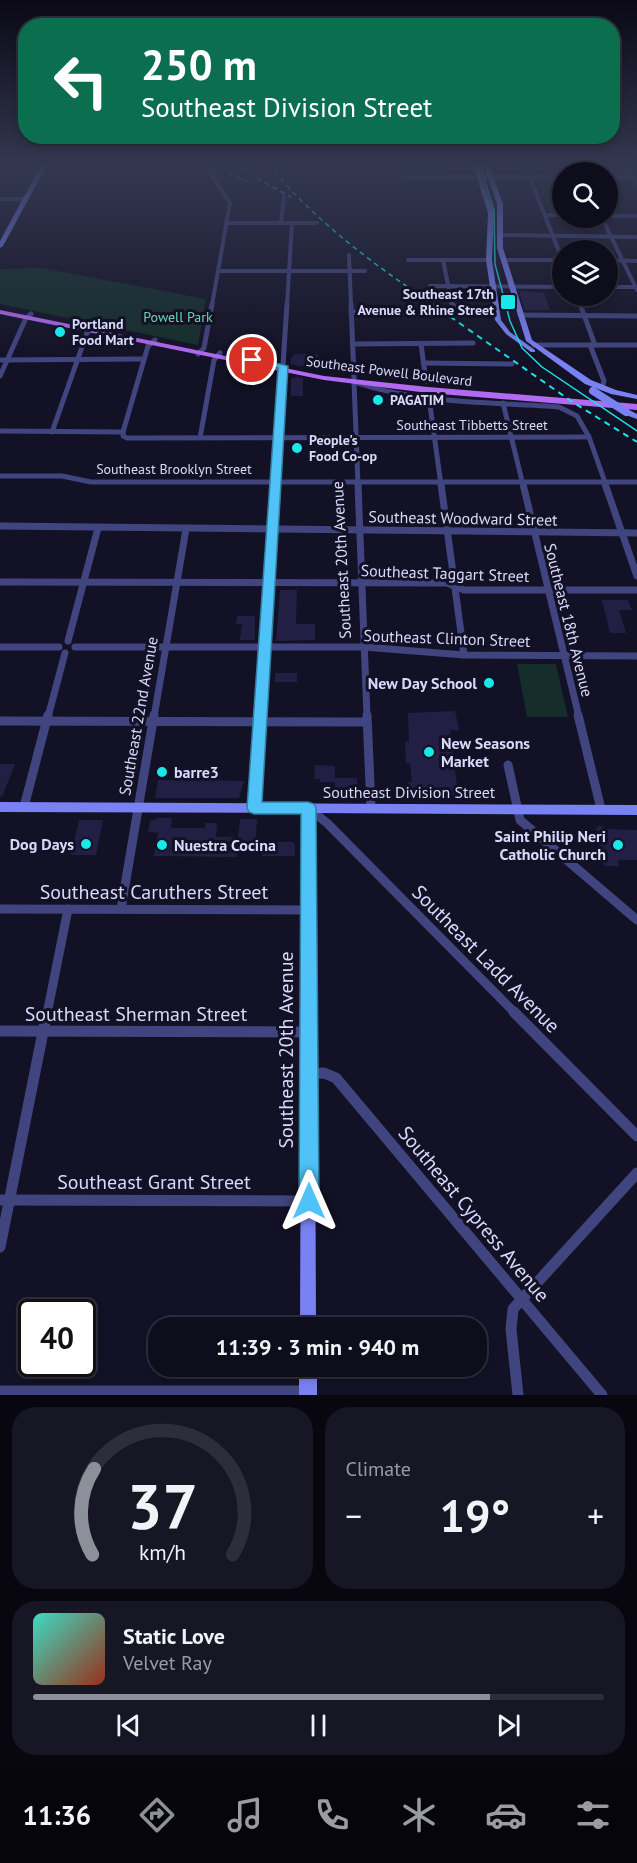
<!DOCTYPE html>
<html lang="en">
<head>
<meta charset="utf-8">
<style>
	:root { --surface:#0e0d1c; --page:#171625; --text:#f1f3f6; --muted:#9b9ca3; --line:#2e2d3b; --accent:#8c9099 }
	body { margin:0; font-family:"PT Sans",sans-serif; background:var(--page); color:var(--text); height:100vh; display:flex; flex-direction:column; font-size:22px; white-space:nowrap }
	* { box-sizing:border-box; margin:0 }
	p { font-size:20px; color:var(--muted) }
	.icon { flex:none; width:33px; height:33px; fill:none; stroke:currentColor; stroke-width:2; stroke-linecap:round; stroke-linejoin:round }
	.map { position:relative; height:1395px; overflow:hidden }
	.details { display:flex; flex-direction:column; gap:12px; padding:12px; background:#08070f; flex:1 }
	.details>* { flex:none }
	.banner { position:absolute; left:18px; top:18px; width:602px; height:126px; border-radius:24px; box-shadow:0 3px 9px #0003,0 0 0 2px var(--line); background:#0b6e4f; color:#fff; overflow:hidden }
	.buttons { position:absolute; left:552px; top:162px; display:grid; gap:12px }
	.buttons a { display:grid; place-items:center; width:66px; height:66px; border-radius:50%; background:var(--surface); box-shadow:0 3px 9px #0003,0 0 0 2px var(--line); font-size:30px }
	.speed { position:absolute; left:18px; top:1299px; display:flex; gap:12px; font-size:30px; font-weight:700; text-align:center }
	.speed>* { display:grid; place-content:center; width:78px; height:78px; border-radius:50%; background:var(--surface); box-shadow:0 3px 9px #0003,0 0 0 2px var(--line); line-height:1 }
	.speed .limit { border:3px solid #111; border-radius:9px; background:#fff; color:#111 }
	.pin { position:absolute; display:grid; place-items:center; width:51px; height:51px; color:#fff; margin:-26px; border:3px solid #fff; border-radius:50%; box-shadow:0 2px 6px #0007 }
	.me { position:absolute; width:66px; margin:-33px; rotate:0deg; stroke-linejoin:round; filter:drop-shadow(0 0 4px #0008) }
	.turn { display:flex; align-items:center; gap:21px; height:126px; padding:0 24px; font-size:27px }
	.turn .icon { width:78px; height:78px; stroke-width:2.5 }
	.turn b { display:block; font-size:42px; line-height:51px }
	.big { font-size:45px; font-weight:700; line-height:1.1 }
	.details .widget { flex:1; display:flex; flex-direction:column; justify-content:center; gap:9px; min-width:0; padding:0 21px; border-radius:24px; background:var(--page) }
	.details .dial { align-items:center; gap:0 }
	.dial svg { height:156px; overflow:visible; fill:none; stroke:var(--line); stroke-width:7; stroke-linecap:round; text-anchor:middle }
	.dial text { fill:var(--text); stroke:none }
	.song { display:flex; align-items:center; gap:18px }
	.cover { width:72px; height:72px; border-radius:9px; background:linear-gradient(135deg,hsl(170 70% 55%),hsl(10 70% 35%)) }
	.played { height:6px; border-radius:3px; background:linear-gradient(90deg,var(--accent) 80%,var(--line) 80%) }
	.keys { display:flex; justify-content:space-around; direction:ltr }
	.heat { display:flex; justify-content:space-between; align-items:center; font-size:33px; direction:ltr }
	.details .tiles { flex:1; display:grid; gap:12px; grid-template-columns:1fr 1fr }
	.widget:last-child { grid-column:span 2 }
	.trip { position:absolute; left:148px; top:1317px; width:339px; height:60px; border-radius:24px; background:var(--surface); box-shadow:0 3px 9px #0003,0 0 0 2px var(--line); font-weight:700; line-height:60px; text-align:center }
	.tab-bar { display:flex; height:96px; justify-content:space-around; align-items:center; background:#06050b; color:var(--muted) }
	.tab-bar .icon { width:42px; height:42px }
	.tab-bar .active { color:var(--accent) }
	.tab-bar b { font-size:27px; color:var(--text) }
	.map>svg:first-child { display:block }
	.green { fill:#152e2b }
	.building { fill:#231f44 }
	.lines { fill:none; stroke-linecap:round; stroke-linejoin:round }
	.street-far4 { stroke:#41457f; stroke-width:4 }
	.street-far3 { stroke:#41457f; stroke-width:5 }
	.street-far2 { stroke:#41457f; stroke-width:7 }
	.street-far1 { stroke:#41457f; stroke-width:9 }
	.street { stroke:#41457f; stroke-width:11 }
	.secondary { fill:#7982f2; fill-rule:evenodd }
	.primary { fill:#b16af1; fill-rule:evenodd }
	.tram { stroke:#18e8e8; stroke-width:1.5 }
	.rail-far1 { stroke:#18e8e8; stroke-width:1.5; stroke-dasharray:5 4; stroke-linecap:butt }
	.rail { stroke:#18e8e8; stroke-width:2; stroke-dasharray:6 5; stroke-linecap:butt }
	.secondary-bridge { stroke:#7982f2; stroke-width:8 }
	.route { fill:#4fc3f7; stroke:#337fa1; stroke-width:1.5 }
	.poi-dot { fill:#18e8e8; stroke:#131125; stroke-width:2 }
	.labels { text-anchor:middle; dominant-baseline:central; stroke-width:6; stroke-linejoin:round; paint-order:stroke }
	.far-poi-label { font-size:14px; font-weight:bold; fill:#d9d9fb; stroke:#131125; text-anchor:start }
	.far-park-label { font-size:14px; fill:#6bd5b0; stroke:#131125 }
	.far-street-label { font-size:14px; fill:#d9d9fb; stroke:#131125 }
	.street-label { font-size:16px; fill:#d9d9fb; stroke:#131125 }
	.poi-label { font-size:16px; font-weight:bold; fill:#d9d9fb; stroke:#131125; text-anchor:end }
	.near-street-label { font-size:20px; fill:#d9d9fb; stroke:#131125 }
</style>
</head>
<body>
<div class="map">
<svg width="637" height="1395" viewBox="0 0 637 1395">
	<rect width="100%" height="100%" fill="#131125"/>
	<g class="green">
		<polygon points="537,179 562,179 562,214 551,214"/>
		<polygon points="42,268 206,299 198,345 0,304 0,269"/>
		<polygon points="517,664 556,664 568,717 527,717"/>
	</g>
	<g class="building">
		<polygon points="407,167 442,167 443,173 408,173"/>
		<polygon points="519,291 544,293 550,310 525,310"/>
		<polygon points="296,354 318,354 318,370 291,364 291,357"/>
		<polygon points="296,377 303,378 303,396 291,396 291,379"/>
		<polygon points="280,590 297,590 296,624 315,624 315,640 276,641"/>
		<polygon points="602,600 628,600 632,610 619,610 626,633 610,633"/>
		<polygon points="237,616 255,616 255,640 240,640 242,624 236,624"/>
		<rect x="275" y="673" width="22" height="9"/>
		<polygon points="455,711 459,730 450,730 458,794 410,796 408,782 412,782 410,763 406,763 405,742 409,742 408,713"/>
		<polygon points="0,764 15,764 2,797 0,796"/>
		<polygon points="315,765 335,766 335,778 357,778 358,799 335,799 335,782 320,782 320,779 314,779"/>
		<polygon points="158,780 201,780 244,781 239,798 155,798"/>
		<polygon points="159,818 172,818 171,828 205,828 205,823 217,823 216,837 238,837 240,819 257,819 255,851 265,842 293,842 295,845 295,856 262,856 262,853 237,853 237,857 154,856 158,833 148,832 150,821"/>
		<polygon points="79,820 103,820 96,855 71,855"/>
		<polygon points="599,825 607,829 637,830 637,860 618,860 619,866 604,866 596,829"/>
	</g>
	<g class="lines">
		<g class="street-far4">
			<polyline points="205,165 230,203 212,305"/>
			<polyline points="525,165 562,259"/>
			<polyline points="575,165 579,172"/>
			<polyline points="626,165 637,184"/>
			<polyline points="403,177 562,177"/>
			<polyline points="608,177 637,177"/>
			<polyline points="0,199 26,199"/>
			<polyline points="545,215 562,215"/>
			<polyline points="608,216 637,216"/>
			<polyline points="602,218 637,290"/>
			<polyline points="226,223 317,223"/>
			<polyline points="281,223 284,196"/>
			<polyline points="500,235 637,237"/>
			<polyline points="349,255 351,305"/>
			<polyline points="408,260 489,260"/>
			<polyline points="443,260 452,305"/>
			<polyline points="503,260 562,260"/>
			<polyline points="608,260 637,261"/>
			<polyline points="219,271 365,271"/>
			<polyline points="430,286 562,287"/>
			<polyline points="608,287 637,287"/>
			<polyline points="577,296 580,305"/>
			<polyline points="287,305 292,223"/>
		</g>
		<g class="street-far3">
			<polyline points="351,304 354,378"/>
			<path d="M 452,304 C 463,318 481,314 497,314"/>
			<polyline points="580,304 595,345"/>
			<polyline points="351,312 423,313"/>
			<polyline points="520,315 637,316"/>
			<polyline points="352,344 473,343"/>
			<polyline points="421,344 426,381"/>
			<polyline points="534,345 637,345"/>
			<polyline points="590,345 604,381 602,388"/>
			<polyline points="198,354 204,348 212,304"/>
			<polyline points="0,360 144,359"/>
			<polyline points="423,363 512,364"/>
			<polyline points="0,376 26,318 31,314"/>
			<polyline points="429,398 441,485"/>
			<polyline points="503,403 523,485"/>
			<polyline points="0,431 123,432"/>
			<polyline points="52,432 87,333 93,327"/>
			<polyline points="123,432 123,436 127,438 589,437"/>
			<polyline points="123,432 148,346 155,340"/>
			<polyline points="200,438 214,360 220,353"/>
			<polyline points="0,476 62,476 91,482 637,482"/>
			<polyline points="275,485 287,304"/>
			<path d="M 358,485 L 354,382 C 419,404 491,402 559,407 L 577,416 L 589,437 L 606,485"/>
		</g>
		<g class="street-far2">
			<polyline points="358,484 367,717"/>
			<polyline points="441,484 464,655"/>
			<polyline points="523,484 579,717"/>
			<polyline points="605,484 637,576"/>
			<polyline points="0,526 637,533"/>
			<polyline points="0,582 447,583 464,590 637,590"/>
			<polyline points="68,641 98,528"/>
			<polyline points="0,647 59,647"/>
			<polyline points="75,647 364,647 464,655 637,656"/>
			<polyline points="48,717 65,653"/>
			<polyline points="154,717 186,529"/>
			<polyline points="260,717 275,484"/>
		</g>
		<g class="street-far1">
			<polyline points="367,715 371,808"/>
			<polyline points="578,715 601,809"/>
			<polyline points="0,721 366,722"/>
			<polyline points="508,765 520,820 637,920"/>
			<polyline points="24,807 48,715"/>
			<polyline points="254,808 260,715"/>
			<polyline points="308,808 327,823 516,1014"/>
			<polyline points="0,909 309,910"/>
			<polyline points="121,909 154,715"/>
			<polyline points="47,1014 68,909"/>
		</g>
		<g class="street">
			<polyline points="514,1012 637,1136"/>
			<polyline points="0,1031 308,1032"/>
			<polyline points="308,1074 324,1073 336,1078 602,1395"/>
			<polyline points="0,1200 309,1201"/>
			<polyline points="0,1247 47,1012"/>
			<polyline points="0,1391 308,1391"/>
			<polyline points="518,1395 511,1329 513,1309 637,1173"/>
		</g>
		<g class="secondary">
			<polygon points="41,165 47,165 3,246 0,248 0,241"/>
			<polygon points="473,165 478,165 494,213 492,260 501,320 510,332 535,350 535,352 531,352 506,334 495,320 486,260 488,213"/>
			<polygon points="484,165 489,165 503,204 503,248 532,340 591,380 616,390 637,395 637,399 611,394 585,384 526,341 497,248 497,204"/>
			<polygon points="623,410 629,410 637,414 637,419 623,414"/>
			<polygon points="0,802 637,805 637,815 314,813 316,1328 300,1328 302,813 0,812"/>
			<rect x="299" y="1366" width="18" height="29"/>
		</g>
		<polygon class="primary" points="0,310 324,376 428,387 637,404 637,410 428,393 324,380 0,314"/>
		<polyline class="tram" points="480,165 494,210 495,264 510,321 522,348 542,367 637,431"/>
		<g class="rail-far1">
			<polyline points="213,165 222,172 247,181"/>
			<polyline points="233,165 291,197"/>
			<path d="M 269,165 C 316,222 373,264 434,305"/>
		</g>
		<polyline class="rail" points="432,304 574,403 637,442"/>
		<polyline class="secondary-bridge" points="593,391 626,412"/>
	</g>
	<linearGradient id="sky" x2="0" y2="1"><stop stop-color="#0a0914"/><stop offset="0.46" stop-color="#333851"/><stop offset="1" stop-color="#333851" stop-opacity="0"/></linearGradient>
	<rect width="637" height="360" fill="url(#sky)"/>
	<polygon class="route" points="252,357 288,366 262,802 308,802 314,804 316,808 319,1201 316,1208 309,1211 302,1208 299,1201 301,814 254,814 249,812 247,808 278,368 249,362 248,360"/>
	<g class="poi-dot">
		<rect x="500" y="294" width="16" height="16" rx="3"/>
		<circle cx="60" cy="332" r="6"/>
		<circle cx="378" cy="400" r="6"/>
		<circle cx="297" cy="448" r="6"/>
		<circle cx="489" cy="683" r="6"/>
		<circle cx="429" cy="752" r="6"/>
		<circle cx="162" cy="772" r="6"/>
		<circle cx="86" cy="844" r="6"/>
		<circle cx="162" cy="845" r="6"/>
		<circle cx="618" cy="845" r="6"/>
	</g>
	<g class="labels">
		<g class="far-poi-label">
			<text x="494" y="294" text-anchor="end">Southeast 17th<tspan x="494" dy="16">Avenue &amp; Rhine Street</tspan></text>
			<text x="72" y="324">Portland<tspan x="72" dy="16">Food Mart</tspan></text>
			<text x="390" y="400">PAGATIM</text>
			<text x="309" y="440">People's<tspan x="309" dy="16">Food Co-op</tspan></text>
		</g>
		<g class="far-park-label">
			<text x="178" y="317">Powell Park</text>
		</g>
		<g class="far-street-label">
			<text transform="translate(389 371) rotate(7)">Southeast Powell Boulevard</text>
			<text x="472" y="425">Southeast Tibbetts Street</text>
			<text x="174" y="469">Southeast Brooklyn Street</text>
		</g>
		<g class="street-label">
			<text transform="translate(463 518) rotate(1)">Southeast Woodward Street</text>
			<text transform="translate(341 560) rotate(-93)">Southeast 20th Avenue</text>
			<text transform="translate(445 573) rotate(2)">Southeast Taggart Street</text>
			<text transform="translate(569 620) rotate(76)">Southeast 18th Avenue</text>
			<text transform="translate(447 638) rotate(2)">Southeast Clinton Street</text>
			<text transform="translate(138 716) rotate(-80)">Southeast 22nd Avenue</text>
			<text x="409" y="792">Southeast Division Street</text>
		</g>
		<g class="poi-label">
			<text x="477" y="683">New Day School</text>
			<text x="441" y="743" text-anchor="start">New Seasons<tspan x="441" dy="18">Market</tspan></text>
			<text x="174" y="772" text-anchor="start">barre3</text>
			<text x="606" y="836">Saint Philip Neri<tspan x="606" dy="18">Catholic Church</tspan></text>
			<text x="74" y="844">Dog Days</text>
			<text x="174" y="845" text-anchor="start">Nuestra Cocina</text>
		</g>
		<g class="near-street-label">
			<text x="154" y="892">Southeast Caruthers Street</text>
			<text transform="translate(486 959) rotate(45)">Southeast Ladd Avenue</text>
			<text x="136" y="1014">Southeast Sherman Street</text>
			<text transform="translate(286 1050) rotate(-90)">Southeast 20th Avenue</text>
			<text x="154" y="1182">Southeast Grant Street</text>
			<text transform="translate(474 1214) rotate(50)">Southeast Cypress Avenue</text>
		</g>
	</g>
</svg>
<div class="buttons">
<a><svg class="icon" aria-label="search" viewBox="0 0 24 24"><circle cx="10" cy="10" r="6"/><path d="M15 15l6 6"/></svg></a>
<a><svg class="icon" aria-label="layers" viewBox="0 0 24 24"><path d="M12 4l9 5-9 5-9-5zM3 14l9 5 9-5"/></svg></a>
</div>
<div class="speed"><div class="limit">40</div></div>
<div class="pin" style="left:252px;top:360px;background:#d93025"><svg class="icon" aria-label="arrive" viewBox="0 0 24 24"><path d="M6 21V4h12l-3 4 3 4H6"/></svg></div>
<svg class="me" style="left:309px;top:1201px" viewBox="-20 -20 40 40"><path d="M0-17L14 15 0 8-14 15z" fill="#4fc3f7" stroke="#fff" stroke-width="4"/></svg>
<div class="trip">11:39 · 3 min · 940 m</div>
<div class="banner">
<div class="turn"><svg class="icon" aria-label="left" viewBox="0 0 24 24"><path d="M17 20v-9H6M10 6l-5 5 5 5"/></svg><div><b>250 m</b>Southeast Division Street</div></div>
</div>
</div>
<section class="details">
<div class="tiles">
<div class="widget dial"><svg viewBox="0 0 100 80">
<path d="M14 69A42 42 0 1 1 86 69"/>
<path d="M14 69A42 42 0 0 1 15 25" stroke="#8c9099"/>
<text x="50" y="56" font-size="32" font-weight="700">37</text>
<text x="50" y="72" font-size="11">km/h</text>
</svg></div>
<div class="widget"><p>Climate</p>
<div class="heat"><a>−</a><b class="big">19°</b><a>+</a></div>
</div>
<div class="widget">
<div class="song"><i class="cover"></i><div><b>Static Love</b><p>Velvet Ray</p></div></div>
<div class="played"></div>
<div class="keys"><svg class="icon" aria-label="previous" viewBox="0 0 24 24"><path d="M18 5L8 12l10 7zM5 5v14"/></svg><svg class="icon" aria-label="pause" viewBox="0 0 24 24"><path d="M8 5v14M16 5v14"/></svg><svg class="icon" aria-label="next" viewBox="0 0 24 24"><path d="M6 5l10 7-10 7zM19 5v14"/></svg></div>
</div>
</div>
</section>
<nav class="tab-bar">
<b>11:36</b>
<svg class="icon active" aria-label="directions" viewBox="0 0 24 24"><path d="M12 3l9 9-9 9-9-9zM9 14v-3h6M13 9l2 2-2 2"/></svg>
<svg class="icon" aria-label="music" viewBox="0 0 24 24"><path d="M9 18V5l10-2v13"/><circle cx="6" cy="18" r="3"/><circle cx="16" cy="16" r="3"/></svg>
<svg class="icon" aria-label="phone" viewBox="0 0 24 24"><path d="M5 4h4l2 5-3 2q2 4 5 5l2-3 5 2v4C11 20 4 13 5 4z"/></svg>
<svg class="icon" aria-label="climate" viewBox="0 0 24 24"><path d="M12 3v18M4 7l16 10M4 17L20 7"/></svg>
<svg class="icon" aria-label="car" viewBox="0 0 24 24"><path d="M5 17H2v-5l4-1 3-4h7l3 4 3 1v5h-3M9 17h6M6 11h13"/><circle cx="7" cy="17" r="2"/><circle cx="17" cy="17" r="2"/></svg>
<svg class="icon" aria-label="filters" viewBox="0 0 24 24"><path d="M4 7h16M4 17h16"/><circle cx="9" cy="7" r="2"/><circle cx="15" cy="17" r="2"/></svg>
</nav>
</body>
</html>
